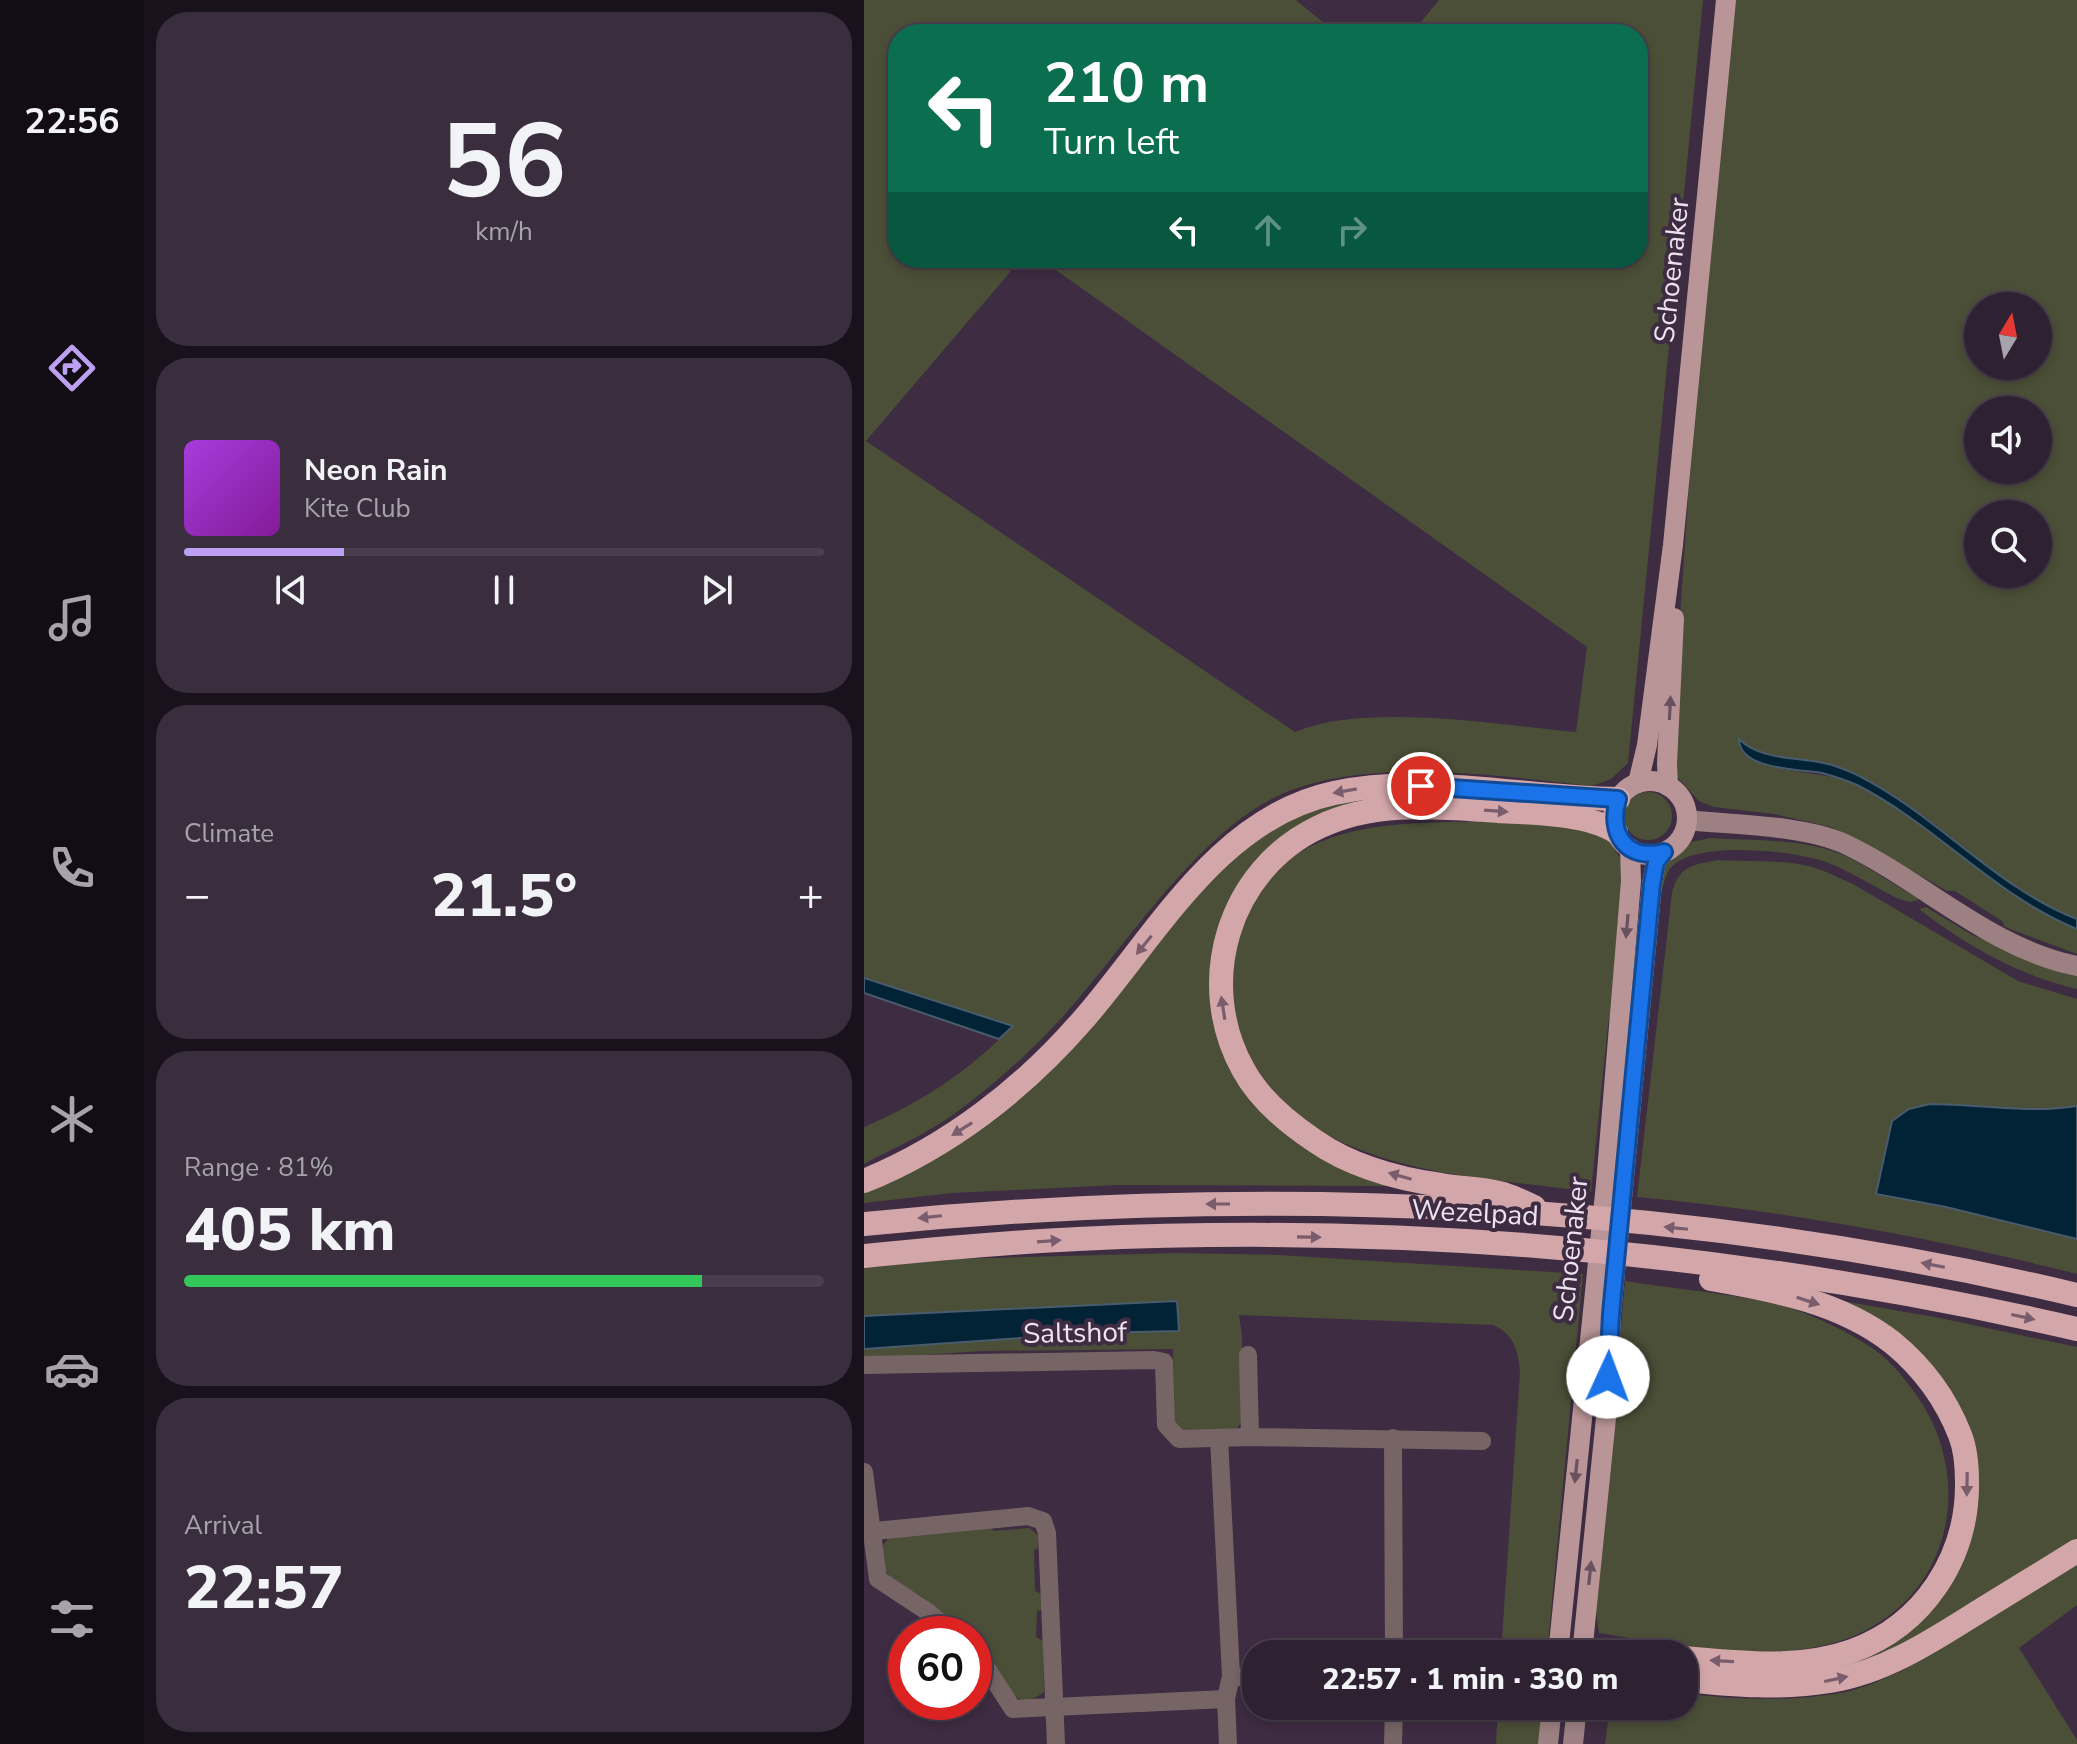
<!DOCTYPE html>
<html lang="en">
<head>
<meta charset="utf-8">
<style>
	:root { --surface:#2e2132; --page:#3a2e3e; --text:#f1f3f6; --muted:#a7a3ac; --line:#493e4d; --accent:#bca0f2 }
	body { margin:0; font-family:"Nunito Sans",sans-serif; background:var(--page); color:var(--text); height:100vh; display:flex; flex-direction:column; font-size:30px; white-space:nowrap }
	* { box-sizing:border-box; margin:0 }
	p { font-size:26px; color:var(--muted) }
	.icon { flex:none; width:44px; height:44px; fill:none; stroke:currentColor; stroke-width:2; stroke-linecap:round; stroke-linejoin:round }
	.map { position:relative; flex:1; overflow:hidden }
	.sheet { display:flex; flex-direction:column; gap:12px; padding:12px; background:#19121c; width:720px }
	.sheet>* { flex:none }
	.hud { position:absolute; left:24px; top:24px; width:760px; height:244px; border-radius:32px; box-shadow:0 4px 12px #0003,0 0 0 2px var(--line); background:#0b6e4f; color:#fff; overflow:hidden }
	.needle { width:52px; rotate:10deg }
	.tools { position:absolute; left:1100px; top:292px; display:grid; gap:16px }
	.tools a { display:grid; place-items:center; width:88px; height:88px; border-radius:50%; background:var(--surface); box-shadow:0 4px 12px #0003,0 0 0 2px var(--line); font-size:40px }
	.speed { position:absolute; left:24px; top:1616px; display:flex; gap:16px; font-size:40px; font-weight:700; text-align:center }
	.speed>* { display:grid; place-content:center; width:104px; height:104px; border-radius:50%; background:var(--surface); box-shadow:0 4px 12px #0003,0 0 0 2px var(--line); line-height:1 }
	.speed .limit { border:12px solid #d22; background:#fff; color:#111 }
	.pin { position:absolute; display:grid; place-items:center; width:68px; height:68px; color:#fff; margin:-34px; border:4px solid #fff; border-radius:50%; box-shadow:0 2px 8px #0007 }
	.me { position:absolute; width:88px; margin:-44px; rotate:2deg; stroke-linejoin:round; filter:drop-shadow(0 0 6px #0008) }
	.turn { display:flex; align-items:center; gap:28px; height:168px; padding:0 24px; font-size:36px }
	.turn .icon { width:104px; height:104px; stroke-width:2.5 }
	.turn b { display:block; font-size:56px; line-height:68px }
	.lanes { display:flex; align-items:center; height:76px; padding:0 24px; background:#0003; justify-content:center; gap:40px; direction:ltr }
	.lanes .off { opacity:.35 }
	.big { font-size:60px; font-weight:800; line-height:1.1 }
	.sheet .tile { flex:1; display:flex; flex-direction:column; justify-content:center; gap:12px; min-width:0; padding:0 28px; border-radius:32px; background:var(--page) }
	.sheet .dial { align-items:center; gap:0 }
	.dial b { font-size:104px; line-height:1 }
	.song { display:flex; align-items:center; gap:24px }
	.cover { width:96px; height:96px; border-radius:12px; background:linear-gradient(135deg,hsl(280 70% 55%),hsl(290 70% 35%)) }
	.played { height:8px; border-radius:4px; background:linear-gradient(90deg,var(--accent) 25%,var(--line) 25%) }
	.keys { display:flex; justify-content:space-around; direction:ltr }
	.heat { display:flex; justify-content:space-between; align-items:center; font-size:44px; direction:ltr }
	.charge { height:12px; border-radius:6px; background:linear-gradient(90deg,#34c759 81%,var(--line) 0) }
	.trip { position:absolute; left:378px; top:1640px; width:456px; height:80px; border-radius:32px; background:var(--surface); box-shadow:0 4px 12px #0003,0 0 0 2px var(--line); font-weight:800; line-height:80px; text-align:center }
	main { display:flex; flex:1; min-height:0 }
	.tabs { display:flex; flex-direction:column; width:144px; justify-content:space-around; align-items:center; background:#120d14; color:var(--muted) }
	.tabs .icon { width:56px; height:56px }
	.tabs .active { color:var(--accent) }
	.tabs b { font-size:36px; color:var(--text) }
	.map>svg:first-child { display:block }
	.green { fill:#4b4f37; fill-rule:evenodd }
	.water { fill:#022235; stroke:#485c6d; stroke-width:2 }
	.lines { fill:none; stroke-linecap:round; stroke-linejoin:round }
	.minor { stroke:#776566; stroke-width:18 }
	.secondary { stroke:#9c8082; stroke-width:20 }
	.primary { stroke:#b99597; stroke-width:20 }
	.motorway { stroke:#d3a7aa; stroke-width:24 }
	.oneway { fill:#695160 }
	.oneway2 { fill:#7a5d6c }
	.route-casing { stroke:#114b97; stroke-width:20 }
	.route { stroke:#1a73e8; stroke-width:14 }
	.labels { text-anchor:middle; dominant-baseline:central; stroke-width:8; stroke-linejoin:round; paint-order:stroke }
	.street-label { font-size:28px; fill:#ede2ef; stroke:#3e2c42 }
</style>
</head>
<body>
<main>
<nav class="tabs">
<b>22:56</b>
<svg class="icon active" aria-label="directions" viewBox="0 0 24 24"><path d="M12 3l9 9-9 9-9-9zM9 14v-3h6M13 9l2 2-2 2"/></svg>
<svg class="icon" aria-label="music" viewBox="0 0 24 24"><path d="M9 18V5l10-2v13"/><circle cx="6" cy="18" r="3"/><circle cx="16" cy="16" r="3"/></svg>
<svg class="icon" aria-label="phone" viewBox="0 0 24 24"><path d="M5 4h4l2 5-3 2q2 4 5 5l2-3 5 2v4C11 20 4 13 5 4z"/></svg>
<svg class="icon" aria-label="climate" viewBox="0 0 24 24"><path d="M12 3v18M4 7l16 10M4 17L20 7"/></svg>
<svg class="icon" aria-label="car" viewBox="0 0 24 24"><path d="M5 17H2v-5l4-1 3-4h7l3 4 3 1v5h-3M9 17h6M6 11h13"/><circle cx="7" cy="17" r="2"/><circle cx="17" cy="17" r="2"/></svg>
<svg class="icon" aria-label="filters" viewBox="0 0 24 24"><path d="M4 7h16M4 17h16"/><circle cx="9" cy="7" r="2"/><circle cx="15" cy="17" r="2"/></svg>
</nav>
<section class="sheet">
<div class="tile dial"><b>56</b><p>km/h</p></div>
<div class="tile">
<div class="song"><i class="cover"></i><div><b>Neon Rain</b><p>Kite Club</p></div></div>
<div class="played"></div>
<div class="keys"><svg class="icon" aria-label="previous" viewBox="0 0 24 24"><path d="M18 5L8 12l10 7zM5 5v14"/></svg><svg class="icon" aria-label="pause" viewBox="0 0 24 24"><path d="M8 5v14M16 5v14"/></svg><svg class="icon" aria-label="next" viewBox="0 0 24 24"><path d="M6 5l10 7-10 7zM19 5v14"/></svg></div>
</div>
<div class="tile"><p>Climate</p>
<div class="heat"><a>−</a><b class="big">21.5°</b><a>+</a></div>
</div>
<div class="tile"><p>Range · 81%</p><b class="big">405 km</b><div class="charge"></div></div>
<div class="tile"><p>Arrival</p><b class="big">22:57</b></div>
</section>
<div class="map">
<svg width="1213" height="1744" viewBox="0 0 1213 1744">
	<rect width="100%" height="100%" fill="#3e2c42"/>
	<g class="green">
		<path d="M 0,0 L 432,0 L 473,34 L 34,34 L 34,258 L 158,258 L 2,441 L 431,732 C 502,702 635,725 712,732 L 723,647 L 175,258 L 774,258 L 774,34 L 547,34 L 575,0 L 839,0 L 764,763 L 747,779 L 728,786 C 638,776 520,759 433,788 C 341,819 266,942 202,1013 C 169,1050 130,1085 90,1114 C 62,1134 30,1148 0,1164 L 0,1127 C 53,1105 109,1069 148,1026 L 0,978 Z"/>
		<path d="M 869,0 L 1213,0 L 1213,919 C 1130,887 1073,811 992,774 C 959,760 898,762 876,740 L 875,748 C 899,776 954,769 989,783 C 1071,819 1129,895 1213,929 L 1213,954 L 1141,927 L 1138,921 L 1091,891 L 1083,891 L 989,837 L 967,827 L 910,814 L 850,807 L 835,801 L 812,776 L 814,646 L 827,454 ZM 1114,306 L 1174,306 L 1174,366 L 1114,366 ZM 1114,410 L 1174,410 L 1174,470 L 1114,470 ZM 1114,514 L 1174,514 L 1174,574 L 1114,574 Z"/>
		<circle cx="784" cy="816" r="24"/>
		<polygon points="497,801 418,837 387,865 363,905 351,939 347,979 349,1019 365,1066 526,1186 254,1185 88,1193 0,1203 0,1188 98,1135 319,903 399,828 461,804"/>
		<path d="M 628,821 L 731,829 L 747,844 L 757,859 L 759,876 L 757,957 L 744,1025 L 727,1192 C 641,1180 546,1177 467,1137 C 419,1113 363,1045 363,989 C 363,976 369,960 372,948 C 374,938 374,927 378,918 C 387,894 412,868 433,854 C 491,818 563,824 628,821 Z"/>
		<path d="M 846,838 C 889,841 936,838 977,854 C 1004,866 1028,884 1054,898 L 1054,900 L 1046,902 L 1038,900 C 1014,890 992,874 967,864 C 937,851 822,837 804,872 C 792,896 789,963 785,993 L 794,881 L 803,861 L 816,851 L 828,842 Z"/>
		<path d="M 854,860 C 884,862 919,859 948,867 C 962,871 975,878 989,884 L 1154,981 L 1213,999 L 1213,1274 C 1068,1237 922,1211 773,1197 L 808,893 C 815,865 829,865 854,860 Z"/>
		<path d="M 1062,907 L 1108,935 L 1213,975 L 1213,989 C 1156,976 1101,945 1055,909 Z"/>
		<path d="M 312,1253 L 415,1255 L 719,1274 L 683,1654 L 637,1654 L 656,1372 C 654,1350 650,1334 629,1325 L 375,1315 L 378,1335 L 378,1421 L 372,1430 L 322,1432 L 310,1424 L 309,1349 L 118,1351 L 0,1359 L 0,1349 L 227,1333 L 314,1331 L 313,1301 L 0,1316 L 0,1268 L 92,1259 Z"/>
		<path d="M 761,1281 C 805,1288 850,1292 894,1300 C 933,1306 978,1328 1011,1350 C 1025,1360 1038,1375 1048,1389 C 1113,1474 1090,1596 987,1637 C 915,1666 810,1645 735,1633 L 732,1612 Z"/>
		<path d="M 972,1300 L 1071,1317 L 1213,1347 L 1213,1547 L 1052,1648 L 969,1669 C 1033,1639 1060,1633 1095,1568 C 1102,1554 1109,1537 1110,1521 C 1110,1489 1099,1444 1095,1411 Z"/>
		<path d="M 128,1527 L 129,1531 L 165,1528 L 174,1535 L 174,1548 L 170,1550 L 171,1591 L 178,1594 L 178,1610 L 173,1611 L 172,1637 L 179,1641 L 180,1692 C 152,1713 147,1689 132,1669 C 126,1660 117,1653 110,1644 L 110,1634 L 100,1634 L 60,1598 L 26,1577 L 19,1568 L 17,1548 L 25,1537 Z"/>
		<path d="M 1213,1563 L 1213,1605 L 1155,1648 L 1213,1740 L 1213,1744 L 741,1744 L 746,1706 L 820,1706 L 820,1694 C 873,1699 924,1702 977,1693 C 999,1689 1021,1678 1042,1669 Z"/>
		<polygon points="634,1706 678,1706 675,1744 632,1744"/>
	</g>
	<g class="water">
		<path d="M 875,739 C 898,762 938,756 968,765 C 977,768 988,772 997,777 C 1074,816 1132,888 1213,919 L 1213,929 C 1131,896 1072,825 993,785 C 982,780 969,776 958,773 C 935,769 875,770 875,739 Z"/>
		<polygon points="0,978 149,1026 135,1039 0,993"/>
		<path d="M 1066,1104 C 1115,1104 1165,1114 1213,1106 L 1213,1239 L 1082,1207 L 1012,1194 L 1028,1121 L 1045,1109 Z"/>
		<polygon points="313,1301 315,1331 227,1333 0,1349 0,1316"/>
	</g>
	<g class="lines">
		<g class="minor">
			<polyline points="384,1355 386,1437"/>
			<polyline points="0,1365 290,1360 300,1362 302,1425 315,1439 386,1437 618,1441"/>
			<polyline points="355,1438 367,1676 362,1699 364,1744"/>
			<polyline points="529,1438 530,1654"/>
			<polyline points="0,1472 14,1579 64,1612 90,1634"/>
			<polyline points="0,1532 164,1516 179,1521 183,1533 192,1744"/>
			<polyline points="110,1656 125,1672 149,1709 362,1699"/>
			<polyline points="367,1676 392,1679"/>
			<polyline points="529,1744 530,1706"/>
		</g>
		<g class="secondary">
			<path d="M 824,820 C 869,825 940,825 981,844 C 1059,881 1127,949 1213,966"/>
			<polyline points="684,1744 688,1706"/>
			<polyline points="709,1744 713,1706"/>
		</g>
		<g class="primary">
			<circle cx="786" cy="818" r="37"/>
			<polyline points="774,783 783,745 809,545 862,0"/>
			<polyline points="804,786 803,764 810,618"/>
			<polyline points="694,1654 742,1184 767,881 766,848"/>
			<polyline points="718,1654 743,1408 747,1314 788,884 792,862 800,852"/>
		</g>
		<g class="motorway">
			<path d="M 0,1181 C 84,1147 159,1089 218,1021 C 291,938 353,818 470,793 C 562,773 661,798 754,799"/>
			<path d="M 670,1207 C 661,1203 652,1198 642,1195 C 623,1188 597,1189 577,1185 C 535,1179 487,1166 451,1141 C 424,1123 395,1099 379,1069 C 331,983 364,870 455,827 C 510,800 574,807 634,811 C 668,813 723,813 752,832"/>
			<path d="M 0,1224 C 404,1184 818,1201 1213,1295"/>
			<path d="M 0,1256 C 71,1249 142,1242 214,1239 C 549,1223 886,1254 1213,1329"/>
			<polyline points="706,1654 719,1650 768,1654"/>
			<path d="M 820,1658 C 876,1663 935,1670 988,1651 C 1060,1625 1104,1557 1103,1482 C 1103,1467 1102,1450 1096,1435 C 1082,1399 1058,1367 1029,1343 C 977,1302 910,1290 847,1279"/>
			<path d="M 820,1680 C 869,1685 918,1689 966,1681 C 1021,1672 1068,1641 1114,1612 C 1147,1592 1180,1571 1213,1551"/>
		</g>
	</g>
	<defs><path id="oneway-solid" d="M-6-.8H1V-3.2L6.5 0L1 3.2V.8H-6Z" transform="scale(2)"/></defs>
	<g class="oneway">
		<use href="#oneway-solid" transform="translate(806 708) rotate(-87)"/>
		<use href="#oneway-solid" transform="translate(763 926) rotate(95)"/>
		<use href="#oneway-solid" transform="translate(712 1471) rotate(96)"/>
		<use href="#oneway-solid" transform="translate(726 1573) rotate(-84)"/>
	</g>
	<g class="oneway2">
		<use href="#oneway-solid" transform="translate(481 791) rotate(170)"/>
		<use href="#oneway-solid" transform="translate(632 811) rotate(4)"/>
		<use href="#oneway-solid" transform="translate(280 945) rotate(129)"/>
		<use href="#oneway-solid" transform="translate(359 1008) rotate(-99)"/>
		<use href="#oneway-solid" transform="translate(98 1129) rotate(148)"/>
		<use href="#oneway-solid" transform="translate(536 1176) rotate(-164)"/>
		<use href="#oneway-solid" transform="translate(354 1204) rotate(-180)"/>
		<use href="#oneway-solid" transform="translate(66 1217) rotate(174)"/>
		<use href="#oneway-solid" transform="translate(812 1228) rotate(-174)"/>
		<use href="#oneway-solid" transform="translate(445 1237) rotate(1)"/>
		<use href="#oneway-solid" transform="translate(185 1241) rotate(-4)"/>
		<use href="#oneway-solid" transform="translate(1069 1265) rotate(-169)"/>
		<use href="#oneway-solid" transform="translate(944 1301) rotate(18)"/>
		<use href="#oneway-solid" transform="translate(1159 1317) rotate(12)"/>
		<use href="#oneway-solid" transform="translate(1103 1484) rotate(91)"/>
		<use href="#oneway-solid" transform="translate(858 1661) rotate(-177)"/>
		<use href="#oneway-solid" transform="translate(972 1679) rotate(-12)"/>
	</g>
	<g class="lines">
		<defs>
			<path id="route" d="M 557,786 L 754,799 C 744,834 762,861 800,852 L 792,862 L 788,884 L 747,1314 L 744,1377"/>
		</defs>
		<use href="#route" class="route-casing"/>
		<use href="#route" class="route"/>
	</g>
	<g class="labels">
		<g class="street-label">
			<text transform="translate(808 270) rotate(-84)">Schoenaker</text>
			<text transform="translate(611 1213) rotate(3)">Wezelpad</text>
			<text transform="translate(707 1249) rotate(-84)">Schoenaker</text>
			<text transform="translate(211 1333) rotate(-1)">Saltshof</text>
		</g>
	</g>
</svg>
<div class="tools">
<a><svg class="needle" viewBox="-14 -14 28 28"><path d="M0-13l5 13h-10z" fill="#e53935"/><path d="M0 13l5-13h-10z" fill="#a7a3ac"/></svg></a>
<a><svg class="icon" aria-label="sound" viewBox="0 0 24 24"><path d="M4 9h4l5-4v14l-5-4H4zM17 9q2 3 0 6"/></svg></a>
<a><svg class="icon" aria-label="search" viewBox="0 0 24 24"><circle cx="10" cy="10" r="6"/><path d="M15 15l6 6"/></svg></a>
</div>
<div class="speed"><div class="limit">60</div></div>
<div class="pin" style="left:557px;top:786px;background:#d93025"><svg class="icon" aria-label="arrive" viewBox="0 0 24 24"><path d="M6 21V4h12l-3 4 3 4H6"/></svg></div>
<svg class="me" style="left:744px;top:1377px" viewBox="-20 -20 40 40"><circle r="19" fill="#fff"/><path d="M0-13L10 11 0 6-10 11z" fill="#1a73e8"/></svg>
<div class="trip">22:57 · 1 min · 330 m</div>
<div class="hud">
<div class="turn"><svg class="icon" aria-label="left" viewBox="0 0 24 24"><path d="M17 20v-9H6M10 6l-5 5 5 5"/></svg><div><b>210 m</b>Turn left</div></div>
<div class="lanes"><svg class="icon" aria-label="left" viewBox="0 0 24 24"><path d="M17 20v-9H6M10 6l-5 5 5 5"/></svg><svg class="icon off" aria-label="ahead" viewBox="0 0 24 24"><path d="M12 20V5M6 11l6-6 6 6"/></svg><svg class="icon off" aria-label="right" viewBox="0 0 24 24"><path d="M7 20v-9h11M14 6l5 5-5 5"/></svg></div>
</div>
</div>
</main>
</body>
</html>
